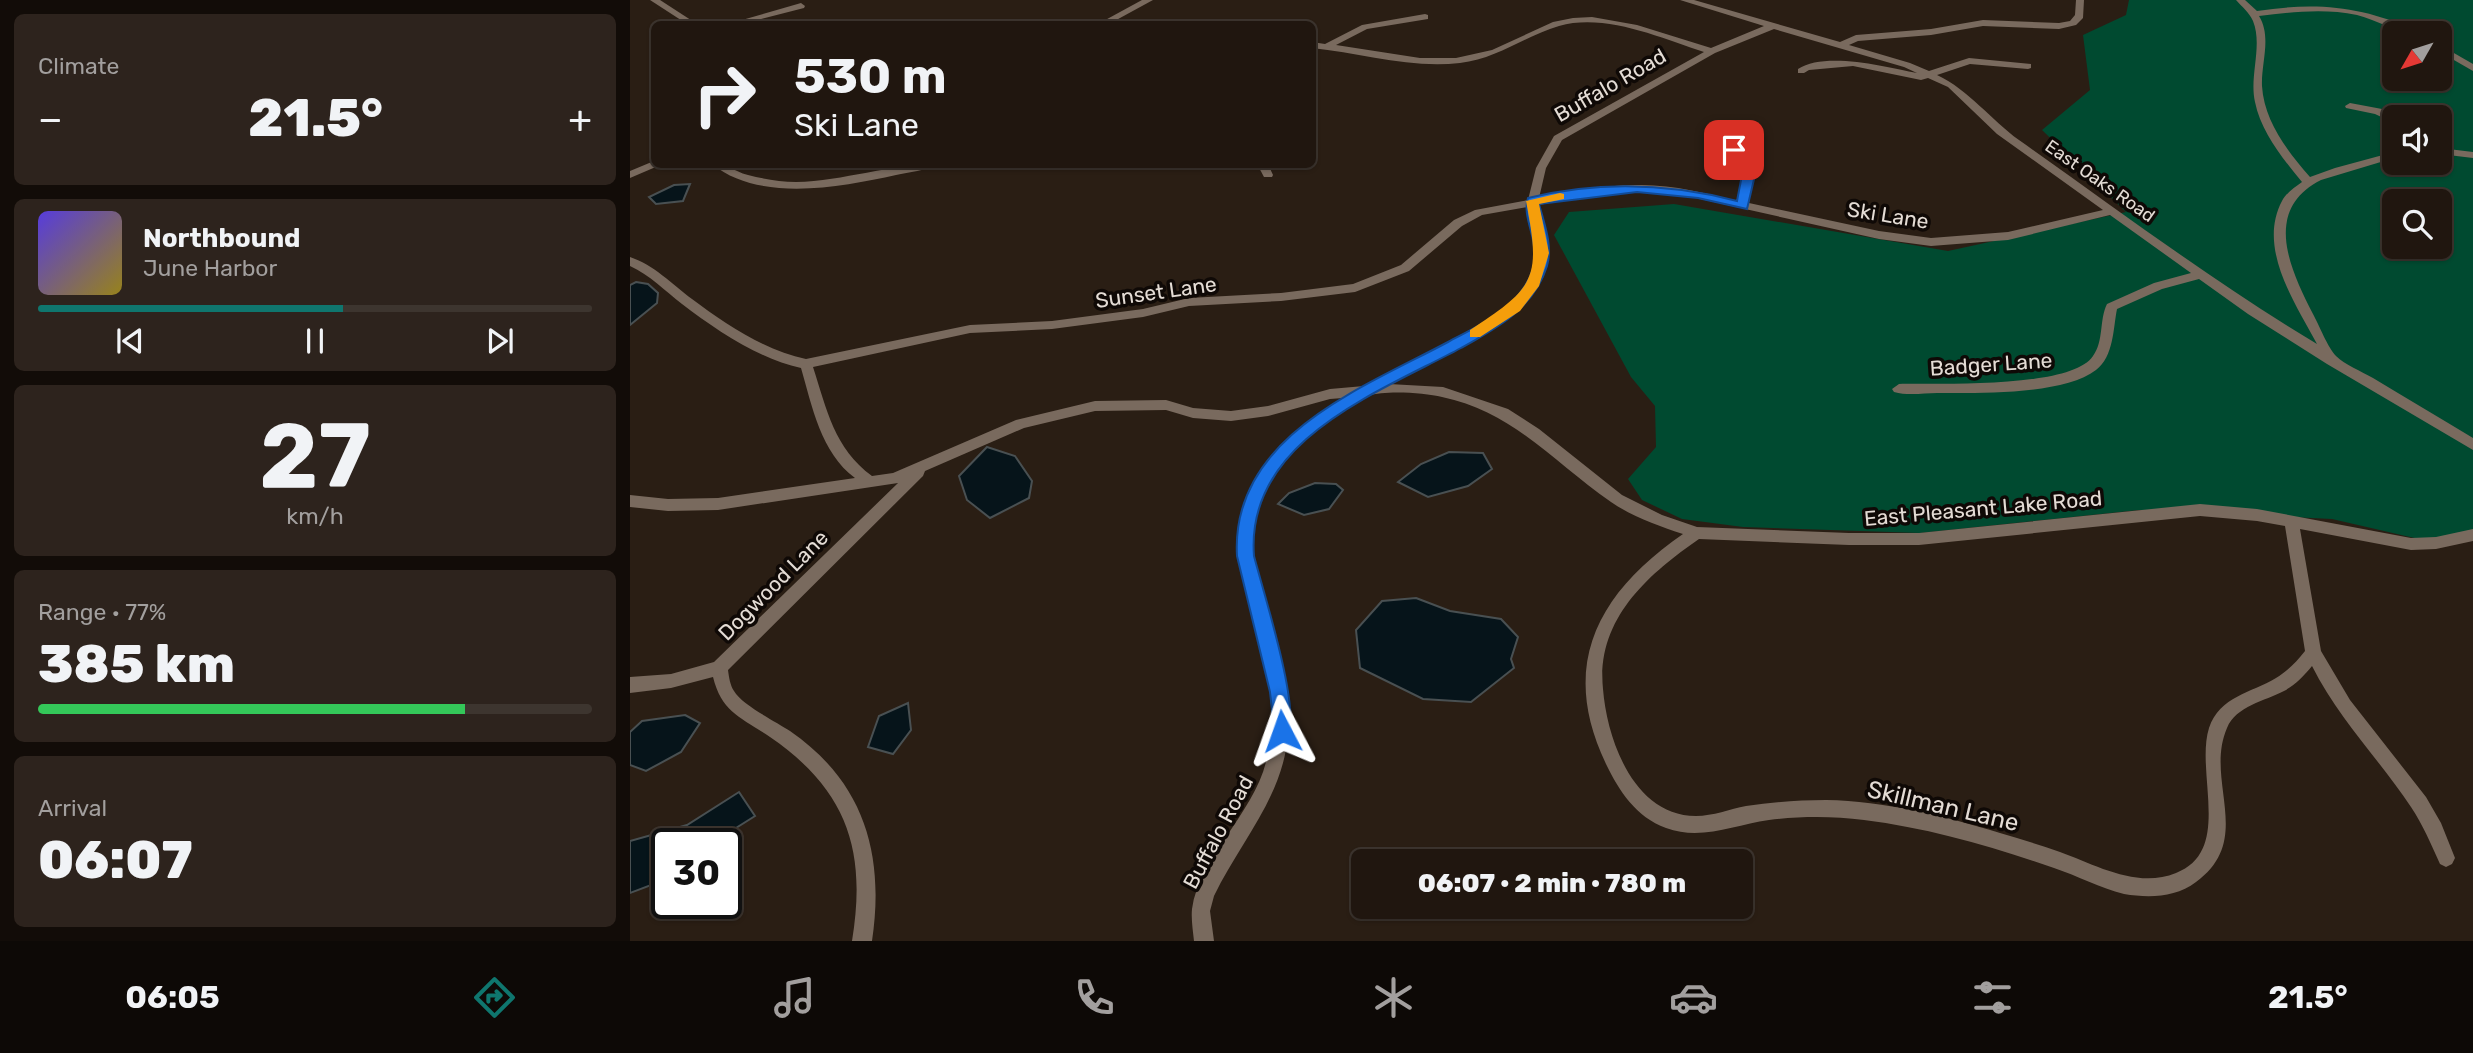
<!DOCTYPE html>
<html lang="en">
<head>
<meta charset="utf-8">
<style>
	:root { --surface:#20160f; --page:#2d231d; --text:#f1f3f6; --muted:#a29f9e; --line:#3d352f; --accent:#0f766e }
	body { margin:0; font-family:Rubik,sans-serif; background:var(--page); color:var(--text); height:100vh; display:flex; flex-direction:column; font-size:26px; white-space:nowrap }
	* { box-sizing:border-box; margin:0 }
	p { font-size:23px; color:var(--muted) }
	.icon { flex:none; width:38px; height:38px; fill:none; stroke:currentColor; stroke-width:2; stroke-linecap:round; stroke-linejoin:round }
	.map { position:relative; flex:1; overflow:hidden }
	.drawer { display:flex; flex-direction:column; gap:14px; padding:14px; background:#120c08; width:630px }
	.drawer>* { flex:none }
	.guide { position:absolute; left:21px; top:21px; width:665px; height:147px; border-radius:10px; box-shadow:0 2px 5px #0004,0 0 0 2px var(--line); background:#20160f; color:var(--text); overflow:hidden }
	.needle { width:46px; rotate:231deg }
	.buttons { position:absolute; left:1752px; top:21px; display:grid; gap:14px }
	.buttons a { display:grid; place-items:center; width:70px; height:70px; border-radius:10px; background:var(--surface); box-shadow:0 2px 5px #0004,0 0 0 2px var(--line); font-size:35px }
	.speed { position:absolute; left:21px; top:828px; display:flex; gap:14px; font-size:35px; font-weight:700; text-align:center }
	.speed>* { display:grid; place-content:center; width:91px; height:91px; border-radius:50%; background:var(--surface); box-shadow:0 2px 5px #0004,0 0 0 2px var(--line); line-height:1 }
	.speed .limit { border:4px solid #111; border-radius:10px; background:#fff; color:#111 }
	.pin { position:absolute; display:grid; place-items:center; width:60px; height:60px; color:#fff; margin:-30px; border-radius:14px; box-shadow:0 4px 10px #0006 }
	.me { position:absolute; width:77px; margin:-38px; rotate:356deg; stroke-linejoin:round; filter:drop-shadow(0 0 5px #0008) }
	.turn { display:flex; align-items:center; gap:24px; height:147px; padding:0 28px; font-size:32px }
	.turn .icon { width:91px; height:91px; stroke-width:2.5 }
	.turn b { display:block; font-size:49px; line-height:60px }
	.big { font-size:52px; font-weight:800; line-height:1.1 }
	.drawer .tile { flex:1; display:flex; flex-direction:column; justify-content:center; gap:10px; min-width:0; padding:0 24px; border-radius:10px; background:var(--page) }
	.drawer .dial { align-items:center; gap:0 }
	.dial b { font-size:91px; line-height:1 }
	.song { display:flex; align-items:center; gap:21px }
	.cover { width:84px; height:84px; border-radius:10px; background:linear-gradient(135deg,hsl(250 70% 55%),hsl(50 70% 35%)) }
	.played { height:7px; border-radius:4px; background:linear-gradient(90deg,var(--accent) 55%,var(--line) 55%) }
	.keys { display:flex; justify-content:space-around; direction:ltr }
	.heat { display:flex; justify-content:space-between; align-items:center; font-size:38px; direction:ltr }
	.charge { height:10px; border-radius:5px; background:linear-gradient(90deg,#34c759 77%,var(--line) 0) }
	.trip { position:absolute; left:721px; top:849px; width:402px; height:70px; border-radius:10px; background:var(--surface); box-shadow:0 2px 5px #0004,0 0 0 2px var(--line); font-weight:800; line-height:70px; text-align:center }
	.menu { display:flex; height:112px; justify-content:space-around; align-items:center; background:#0d0906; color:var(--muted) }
	.menu .icon { width:49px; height:49px }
	.menu .current { color:var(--accent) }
	.menu b { font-size:32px; color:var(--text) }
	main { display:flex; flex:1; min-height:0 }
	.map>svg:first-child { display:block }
	.green { fill:#004a30; fill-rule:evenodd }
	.water { fill:#06141a; stroke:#495052; stroke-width:2 }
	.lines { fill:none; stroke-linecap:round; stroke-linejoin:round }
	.minor { fill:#796a5e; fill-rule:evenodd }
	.route { fill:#1a73e8; stroke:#114b97; stroke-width:2 }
	.slow { fill:#f59e0b }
	.labels { text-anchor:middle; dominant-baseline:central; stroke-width:7; stroke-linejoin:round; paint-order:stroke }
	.far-street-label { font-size:18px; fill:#e4dcd5; stroke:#0f0906 }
	.street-label { font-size:21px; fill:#e4dcd5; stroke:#0f0906 }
	.near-street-label { font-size:24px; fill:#e4dcd5; stroke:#0f0906 }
</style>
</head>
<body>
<main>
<section class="drawer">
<div class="tile"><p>Climate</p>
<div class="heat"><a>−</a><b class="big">21.5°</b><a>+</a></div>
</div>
<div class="tile">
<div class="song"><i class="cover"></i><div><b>Northbound</b><p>June Harbor</p></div></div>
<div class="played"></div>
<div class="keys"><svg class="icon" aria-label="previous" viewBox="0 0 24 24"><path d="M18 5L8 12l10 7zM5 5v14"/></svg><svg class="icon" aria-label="pause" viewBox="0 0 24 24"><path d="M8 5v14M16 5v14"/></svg><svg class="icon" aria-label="next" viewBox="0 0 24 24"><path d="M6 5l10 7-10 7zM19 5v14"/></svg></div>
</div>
<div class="tile dial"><b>27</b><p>km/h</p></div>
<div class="tile"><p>Range · 77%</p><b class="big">385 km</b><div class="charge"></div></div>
<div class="tile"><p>Arrival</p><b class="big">06:07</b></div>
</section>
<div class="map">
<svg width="1843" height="941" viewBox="0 0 1843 941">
	<rect width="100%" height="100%" fill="#2a1e14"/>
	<path class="green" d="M 1499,0 L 1843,0 L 1843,538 L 1806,543 L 1702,519 L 1509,510 L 1290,533 L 1113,527 L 1052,519 L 1012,500 L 998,479 L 1026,447 L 1025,406 L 1001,377 L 924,235 L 939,212 L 1044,204 L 1318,251 L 1496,212 L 1412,130 L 1460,90 L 1453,35 L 1496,15 ZM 1764,33 L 1810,33 L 1810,79 L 1764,79 ZM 1764,117 L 1810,117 L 1810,163 L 1764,163 ZM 1764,201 L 1810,201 L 1810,247 L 1764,247 Z"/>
	<g class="water">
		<polygon points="60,184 53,201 26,204 19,197 44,185"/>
		<polygon points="6,282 18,284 28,293 27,303 0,325 0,285"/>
		<polygon points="357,447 385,456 402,481 399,498 360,518 337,500 329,476"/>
		<polygon points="819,452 853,453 862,469 838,486 798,497 768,482 791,464"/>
		<polygon points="685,483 706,484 713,490 699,509 674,515 648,504 659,493"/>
		<polygon points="786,598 820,611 871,619 888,637 881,659 884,668 841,702 793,699 730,668 726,630 752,601"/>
		<polygon points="278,703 281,730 263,754 238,747 249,716"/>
		<polygon points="55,715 70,723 51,752 16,771 0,765 0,732 12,721"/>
		<polygon points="109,792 125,816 82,843 37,844 37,879 0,893 0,841 57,825"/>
	</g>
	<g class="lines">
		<g class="minor">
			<polygon points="20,0 30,0 67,24 57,24"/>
			<polygon points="512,0 523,0 479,24 468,24"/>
			<path d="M 1050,0 L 1064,0 L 1210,42 L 1226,35 L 1301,29 L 1353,20 L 1429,23 L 1440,21 L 1445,15 L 1446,0 L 1454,0 L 1453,18 L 1446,25 L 1429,29 L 1353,26 L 1301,35 L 1228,41 L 1219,45 L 1280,63 L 1299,71 L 1339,58 L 1401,64 L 1401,68 L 1398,69 L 1340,64 L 1307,75 C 1339,90 1361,120 1389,140 C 1488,210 1584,282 1687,344 C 1665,303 1627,248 1652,201 C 1656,193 1665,187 1672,182 C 1653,159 1631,132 1625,102 C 1619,76 1633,46 1623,21 C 1619,12 1612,7 1606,0 L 1615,0 L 1627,11 C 1687,2 1731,6 1787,31 L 1788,33 C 1767,33 1747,20 1727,15 C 1694,8 1662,12 1629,16 C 1642,37 1631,63 1632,86 C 1634,121 1658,152 1680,177 L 1705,168 L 1764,152 L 1764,158 L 1691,180 C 1632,210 1660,269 1683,314 C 1689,325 1698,348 1706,356 C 1715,365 1731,371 1743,378 C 1776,398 1810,418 1843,438 L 1843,450 L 1697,364 L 1618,314 L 1569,279 L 1532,289 L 1487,309 C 1483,329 1484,356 1466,370 C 1434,395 1348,393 1307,393 C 1294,393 1278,396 1264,392 L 1262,389 L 1269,384 C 1308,383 1441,389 1463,356 C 1474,341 1469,320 1477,304 L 1524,283 L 1561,273 L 1480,215 L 1378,240 L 1301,246 L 1249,239 L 1048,194 L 1007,191 L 967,194 L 909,205 C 911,224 919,244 916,263 C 909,320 805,360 759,384 L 813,387 L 878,409 L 909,429 L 992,495 L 1032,515 L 1067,527 L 1219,533 L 1289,533 L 1570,504 L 1627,509 L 1781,538 L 1806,537 L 1843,529 L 1843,541 L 1806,549 L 1781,550 L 1670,529 L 1691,651 L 1720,700 L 1796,797 L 1811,823 L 1825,858 L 1822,864 L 1816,867 L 1810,864 C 1801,844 1793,825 1781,807 C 1749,759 1708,718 1682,666 C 1674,676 1665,685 1654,691 C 1635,701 1606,706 1597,728 C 1574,781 1625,839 1566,882 C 1545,898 1518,898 1494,894 C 1470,888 1448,876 1424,868 C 1363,847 1299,828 1234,820 C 1203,816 1171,816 1139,820 C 1104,825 1071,841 1036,828 C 1006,817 989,791 976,764 C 928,664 969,592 1053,534 C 1029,526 1003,517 981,502 C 924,463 884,412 812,397 C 794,393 756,390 738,396 C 723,401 707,415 694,424 C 655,450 627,490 624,537 C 623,543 622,551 623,558 C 625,573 632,589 636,604 C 648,645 661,689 658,733 C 654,796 610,842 584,896 L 580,911 L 584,941 L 564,941 C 563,931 561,919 562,909 C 569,858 623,814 636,762 C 649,712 636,659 622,610 C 617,593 611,575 608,558 C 607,550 609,540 610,532 C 615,469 665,430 713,398 L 700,399 L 638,416 L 601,421 L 563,418 L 536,410 L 465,411 L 394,428 L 295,471 L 293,476 L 98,670 C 99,677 100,685 104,691 C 112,705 145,721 160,731 C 234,782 255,854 242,941 L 222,941 C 237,850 217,790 140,737 C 111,717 92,713 83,677 L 41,688 L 0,693 L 0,677 L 41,674 L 84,662 L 268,483 L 88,510 L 38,511 L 0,507 L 0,495 L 38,499 L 88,498 L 225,478 C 191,453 182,406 171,368 C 129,359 86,330 52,304 C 35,291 20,275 0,266 L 0,257 C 24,265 42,284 62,299 C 95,324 136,351 176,359 L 340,325 L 422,321 L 513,309 L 559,298 L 651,293 L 723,284 L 771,265 L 824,220 L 845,210 L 898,200 L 906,168 L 924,136 L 1074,52 C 1030,38 976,13 929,26 C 895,36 867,59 830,63 C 781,69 731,53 682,48 L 682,42 L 695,44 L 732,25 L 795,14 L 798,15 L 798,19 L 737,29 L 706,45 L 790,58 L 826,58 L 862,50 L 923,22 L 943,18 L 962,17 L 1007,25 L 1081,48 L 1134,26 ZM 1144,29 L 1274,67 L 1287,73 C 1257,67 1195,51 1168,69 L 1168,73 L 1174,73 L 1179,70 L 1223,66 L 1291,80 L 1298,78 L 1318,87 L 1367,134 L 1473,210 L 1378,232 L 1301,238 L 1249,231 L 1119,203 L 1123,175 L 1107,148 L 1103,147 L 1098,150 L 1113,175 L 1108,201 C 1075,193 1041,184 1006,185 C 973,185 941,192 909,198 L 916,168 L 932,140 L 1085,53 ZM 898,207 C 899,222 904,236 905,251 C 907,283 882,305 857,321 L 734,386 L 700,389 L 638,406 L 601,411 L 563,408 L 536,400 L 465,401 L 386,420 L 263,473 L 242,476 C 204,448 197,410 183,367 L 340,333 L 422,329 L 513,317 L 559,306 L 651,301 L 725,292 L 779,271 L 832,226 L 852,215 ZM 1570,516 L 1627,521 L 1655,526 L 1675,651 C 1667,661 1658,671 1646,678 C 1621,693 1590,696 1579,728 C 1565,773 1603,851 1546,873 C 1507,889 1466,865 1430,852 C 1411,845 1390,839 1370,833 C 1314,816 1255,801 1196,800 C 1169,800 1143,802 1116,806 C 1100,809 1083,816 1066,816 C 1004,816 977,740 973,689 C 966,620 1017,575 1069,539 L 1219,545 L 1289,545 Z"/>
			<polygon points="171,3 175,6 174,8 112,24 98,24"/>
			<polygon points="1810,45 1843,64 1843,71 1810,52"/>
			<polygon points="1720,103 1752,109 1767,117 1764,117 1764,123 1745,114 1716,108 1715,106"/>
			<polygon points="1810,148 1843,152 1843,158 1810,154"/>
			<polygon points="24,161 24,164 29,164 28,166 0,178 0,171"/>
			<path d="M 82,164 C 98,164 103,171 118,175 C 134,179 150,182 166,182 C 214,181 260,164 307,164 C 296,171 279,172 266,175 C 211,187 130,203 82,164 Z"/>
			<polygon points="627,164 638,164 643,175 642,177 634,177"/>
		</g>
	</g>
	<path class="route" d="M 1104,146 L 1108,147 L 1125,175 L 1117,209 L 1068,198 L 1007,192 L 909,204 C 914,223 923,246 917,266 C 904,308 867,328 831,348 C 747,393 615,441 624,556 C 633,591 671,709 658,737 L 652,740 L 645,737 L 640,692 L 607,556 C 600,437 732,388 818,342 C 846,327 878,313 895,286 C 919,249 890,223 898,198 C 968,181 1038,183 1107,201 L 1112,175 L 1098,150 Z"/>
	<path class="slow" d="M 930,193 L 934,194 L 934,199 L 909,204 L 919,253 L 909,286 L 890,311 L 850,337 L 840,337 L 840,330 C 906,287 911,278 896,201 Z"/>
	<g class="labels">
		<g class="far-street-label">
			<text transform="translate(1470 181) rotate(35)">East Oaks Road</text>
		</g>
		<g class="street-label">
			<text transform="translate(980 85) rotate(-30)">Buffalo Road</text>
			<text transform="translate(1258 215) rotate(9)">Ski Lane</text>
			<text transform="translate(526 292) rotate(-8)">Sunset Lane</text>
			<text transform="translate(1361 364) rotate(-4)">Badger Lane</text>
			<text transform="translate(1353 508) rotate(-5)">East Pleasant Lake Road</text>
			<text transform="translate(143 585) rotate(-45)">Dogwood Lane</text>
			<text transform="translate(588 832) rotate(-62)">Buffalo Road</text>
		</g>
		<g class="near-street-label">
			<text transform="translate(1313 806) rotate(13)">Skillman Lane</text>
		</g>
	</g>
</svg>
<div class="buttons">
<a><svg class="needle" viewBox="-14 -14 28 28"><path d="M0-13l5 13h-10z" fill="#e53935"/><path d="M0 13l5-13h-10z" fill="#a29f9e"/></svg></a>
<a><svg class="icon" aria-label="sound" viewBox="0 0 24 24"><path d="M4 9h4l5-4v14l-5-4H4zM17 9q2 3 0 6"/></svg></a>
<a><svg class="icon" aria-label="search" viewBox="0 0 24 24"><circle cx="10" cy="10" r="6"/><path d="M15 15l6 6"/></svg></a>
</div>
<div class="speed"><div class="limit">30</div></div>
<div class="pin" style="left:1104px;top:150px;background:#d93025"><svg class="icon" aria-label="arrive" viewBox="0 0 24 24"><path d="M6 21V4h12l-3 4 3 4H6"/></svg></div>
<svg class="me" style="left:652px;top:731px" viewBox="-20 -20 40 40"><path d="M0-17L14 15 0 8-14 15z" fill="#1a73e8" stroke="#fff" stroke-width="4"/></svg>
<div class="trip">06:07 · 2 min · 780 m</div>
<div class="guide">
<div class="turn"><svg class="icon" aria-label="right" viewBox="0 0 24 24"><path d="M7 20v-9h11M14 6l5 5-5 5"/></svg><div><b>530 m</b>Ski Lane</div></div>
</div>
</div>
</main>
<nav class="menu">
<b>06:05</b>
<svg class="icon current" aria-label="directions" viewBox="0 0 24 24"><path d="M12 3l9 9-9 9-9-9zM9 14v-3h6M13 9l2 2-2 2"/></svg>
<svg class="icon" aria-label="music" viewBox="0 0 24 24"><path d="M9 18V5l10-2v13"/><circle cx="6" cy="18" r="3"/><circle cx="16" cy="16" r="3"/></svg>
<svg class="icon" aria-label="phone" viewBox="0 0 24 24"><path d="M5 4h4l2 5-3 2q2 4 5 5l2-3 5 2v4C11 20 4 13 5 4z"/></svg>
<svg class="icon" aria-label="climate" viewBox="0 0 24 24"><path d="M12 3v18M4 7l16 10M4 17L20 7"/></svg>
<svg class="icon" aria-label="car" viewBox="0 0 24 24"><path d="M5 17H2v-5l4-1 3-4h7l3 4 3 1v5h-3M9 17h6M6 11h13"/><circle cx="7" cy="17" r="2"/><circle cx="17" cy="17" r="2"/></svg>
<svg class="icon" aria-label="filters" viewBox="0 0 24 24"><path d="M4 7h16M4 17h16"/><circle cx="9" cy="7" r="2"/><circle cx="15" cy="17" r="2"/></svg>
<b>21.5°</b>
</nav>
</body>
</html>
